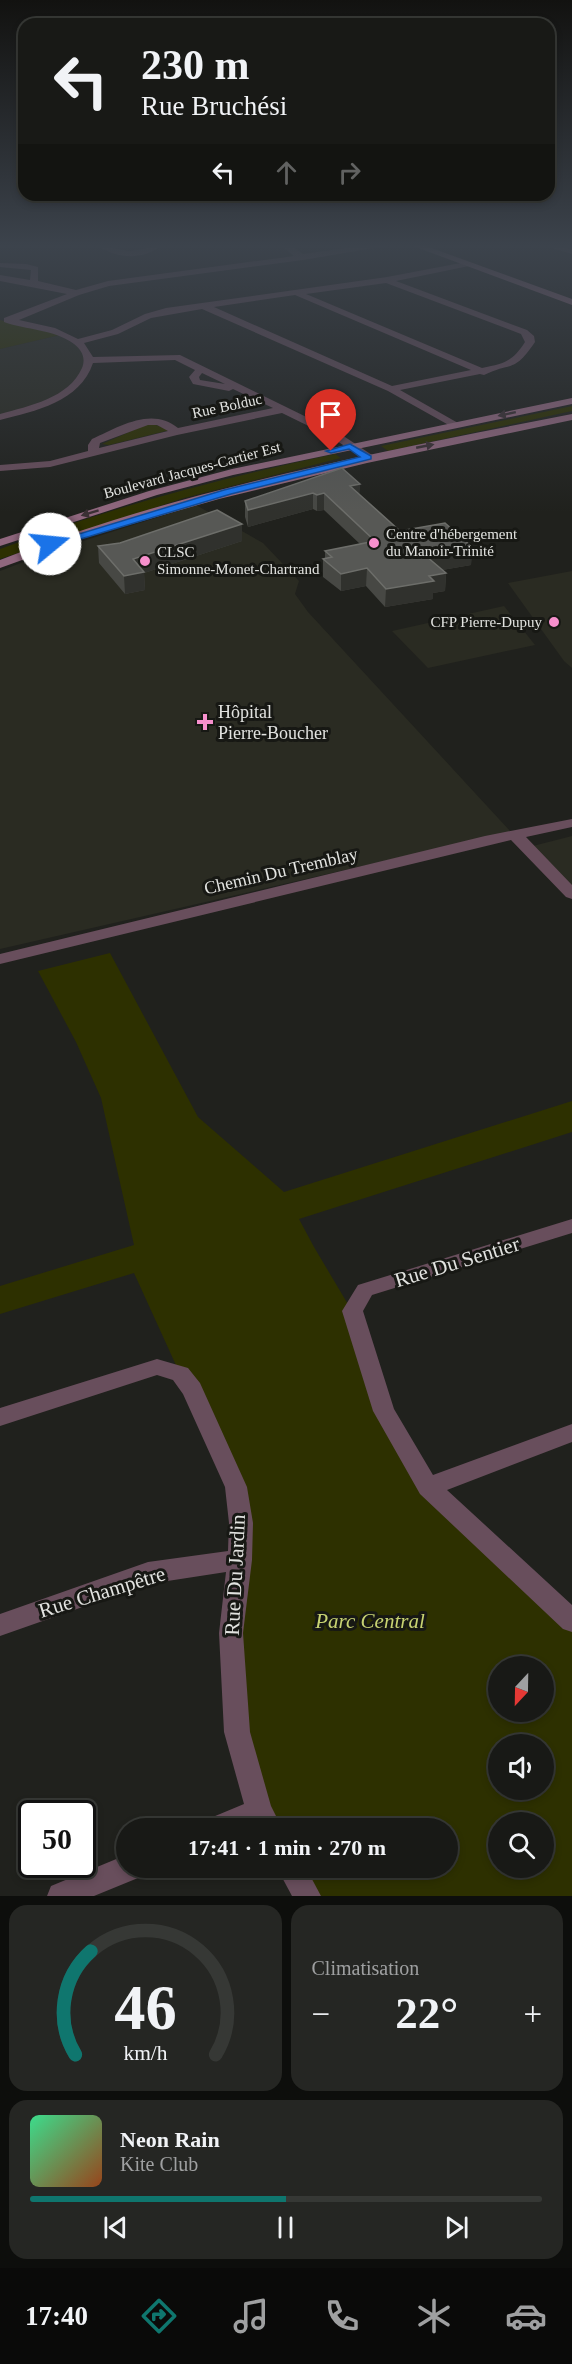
<!DOCTYPE html>
<html lang="fr">
<head>
<meta charset="utf-8">
<style>
	:root { --surface:#181916; --page:#252623; --text:#f1f3f6; --muted:#9fa0a1; --line:#363835; --accent:#0f766e }
	body { margin:0; font-family:"Times New Roman",serif; background:var(--page); color:var(--text); height:100vh; display:flex; flex-direction:column; font-size:22px; white-space:nowrap }
	* { box-sizing:border-box; margin:0 }
	p { font-size:20px; color:var(--muted) }
	.icon { flex:none; width:33px; height:33px; fill:none; stroke:currentColor; stroke-width:2; stroke-linecap:round; stroke-linejoin:round }
	.map { position:relative; height:1896px; overflow:hidden }
	.details { display:flex; flex-direction:column; gap:9px; padding:9px; background:#0d0e0c; flex:1 }
	.details>* { flex:none }
	.hud { position:absolute; left:18px; top:18px; width:537px; height:183px; border-radius:18px; box-shadow:0 3px 9px #0003,0 0 0 2px var(--line); background:#181916; color:var(--text); overflow:hidden }
	.needle { width:39px; rotate:202deg }
	.tools { position:absolute; left:488px; top:1656px; display:grid; gap:12px }
	.tools a { display:grid; place-items:center; width:66px; height:66px; border-radius:50%; background:var(--surface); box-shadow:0 3px 9px #0003,0 0 0 2px var(--line); font-size:30px }
	.speed { position:absolute; left:18px; top:1800px; display:flex; gap:12px; font-size:30px; font-weight:700; text-align:center }
	.speed>* { display:grid; place-content:center; width:78px; height:78px; border-radius:50%; background:var(--surface); box-shadow:0 3px 9px #0003,0 0 0 2px var(--line); line-height:1 }
	.speed .limit { border:3px solid #111; border-radius:9px; background:#fff; color:#111 }
	.pin { position:absolute; display:grid; place-items:center; width:51px; height:51px; color:#fff; margin:-62px -26px; border-radius:50% 50% 50% 0; rotate:-45deg; box-shadow:0 0 6px #0007 }
	.pin .icon { rotate:45deg }
	.me { position:absolute; width:66px; margin:-33px; rotate:73deg; stroke-linejoin:round; filter:drop-shadow(0 0 4px #0008) }
	.turn { display:flex; align-items:center; gap:21px; height:126px; padding:0 24px; font-size:27px }
	.turn .icon { width:78px; height:78px; stroke-width:2.5 }
	.turn b { display:block; font-size:42px; line-height:51px }
	.lanes { display:flex; align-items:center; height:57px; padding:0 24px; background:#0003; justify-content:center; gap:30px; direction:ltr }
	.lanes .off { opacity:.35 }
	.big { font-size:45px; font-weight:700; line-height:1.1 }
	.details .widget { flex:1; display:flex; flex-direction:column; justify-content:center; gap:9px; min-width:0; padding:0 21px; border-radius:18px; background:var(--page) }
	.details .dial { align-items:center; gap:0 }
	.dial svg { height:156px; overflow:visible; fill:none; stroke:var(--line); stroke-width:7; stroke-linecap:round; text-anchor:middle }
	.dial text { fill:var(--text); stroke:none }
	.song { display:flex; align-items:center; gap:18px }
	.cover { width:72px; height:72px; border-radius:9px; background:linear-gradient(135deg,hsl(150 70% 55%),hsl(20 70% 35%)) }
	.played { height:6px; border-radius:3px; background:linear-gradient(90deg,var(--accent) 50%,var(--line) 50%) }
	.keys { display:flex; justify-content:space-around; direction:ltr }
	.heat { display:flex; justify-content:space-between; align-items:center; font-size:33px; direction:ltr }
	.details .tiles { flex:1; display:grid; gap:9px; grid-template-columns:1fr 1fr }
	.widget:last-child { grid-column:span 2 }
	.trip { position:absolute; left:116px; top:1818px; width:342px; height:60px; border-radius:30px; background:var(--surface); box-shadow:0 3px 9px #0003,0 0 0 2px var(--line); font-weight:700; line-height:60px; text-align:center }
	.tab-bar { display:flex; height:96px; justify-content:space-around; align-items:center; background:#0a0a09; color:var(--muted) }
	.tab-bar .icon { width:42px; height:42px }
	.tab-bar .on { color:var(--accent) }
	.tab-bar b { font-size:27px; color:var(--text) }
	.map>svg:first-child { display:block }
	.built { fill:#2a2b22 }
	.green { fill:#2d3000; fill-rule:evenodd }
	.lines { fill:none; stroke-linecap:round; stroke-linejoin:round }
	.minor { fill:#684e5c; fill-rule:evenodd }
	.tertiary { fill:#684e5c; fill-rule:evenodd }
	.secondary { fill:#90677e; fill-rule:evenodd }
	.wall { fill:#474844 }
	.shaded-wall { fill:#30312d }
	.building { fill:#575855; stroke:#6d6e6a; stroke-width:1.5 }
	.oneway { fill:#3b3034 }
	.route { fill:#1a73e8; stroke:#114b97; stroke-width:1.5 }
	.poi-dot { fill:#f790cd; stroke:#171814; stroke-width:2 }
	.labels { text-anchor:middle; dominant-baseline:central; stroke-width:6; stroke-linejoin:round; paint-order:stroke }
	.far-street-label { font-size:15px; fill:#e2e3e0; stroke:#171814 }
	.far-poi-label { font-size:15px; fill:#e2e3e0; stroke:#171814; text-anchor:start }
	.poi-label { font-size:18px; fill:#e2e3e0; stroke:#171814; text-anchor:start }
	.street-label { font-size:18px; fill:#e2e3e0; stroke:#171814 }
	.near-street-label { font-size:21px; fill:#e2e3e0; stroke:#171814 }
	.near-park-label { font-size:21px; font-style:italic; fill:#c8d372; stroke:#171814 }
</style>
</head>
<body>
<div class="map">
<svg width="572" height="1896" viewBox="0 0 572 1896">
	<rect width="100%" height="100%" fill="#20211d"/>
	<g class="built">
		<polygon points="60,335 85,351 84,371 69,388 50,400 0,416 0,349"/>
		<polygon points="196,505 263,543 299,581 295,594 308,612 511,832 0,949 0,571 55,550"/>
		<polygon points="572,571 572,668 564,661 508,583"/>
		<polygon points="504,606 535,645 428,668 392,631"/>
		<polygon points="572,836 572,889 529,847"/>
	</g>
	<g class="green">
		<polygon points="0,320 60,335 0,349"/>
		<polygon points="572,406 572,411 388,451 381,446"/>
		<polygon points="150,423 170,430 109,445 102,444"/>
		<path d="M 335,454 L 341,458 L 184,498 L 0,559 L 0,549 C 109,508 221,478 335,454 Z"/>
		<path d="M 110,953 L 198,1117 L 284,1192 L 572,1101 L 572,1132 L 299,1219 L 314,1247 L 352,1311 L 384,1411 L 428,1487 L 572,1621 L 572,1896 L 307,1896 L 291,1868 L 447,1868 L 447,1828 L 269,1828 L 259,1811 L 237,1732 L 241,1523 L 180,1374 L 134,1273 L 0,1314 L 0,1286 L 134,1245 L 101,1098 L 76,1042 L 38,971 ZM 498,1666 L 543,1666 L 543,1712 L 498,1712 ZM 498,1744 L 543,1744 L 543,1790 L 498,1790 ZM 498,1822 L 543,1822 L 543,1868 L 498,1868 Z"/>
	</g>
	<g class="lines">
		<g class="minor">
			<path d="M 99,246 L 130,251 L 160,246 C 144,260 116,259 99,246 Z"/>
			<path d="M 282,246 L 292,246 L 303,254 L 361,246 L 386,246 L 303,260 L 109,286 L 79,295 L 19,320 L 55,328 L 78,339 L 112,330 L 145,314 L 166,308 L 387,277 L 466,262 L 469,262 L 469,266 L 396,281 L 527,330 L 534,336 L 535,342 C 513,374 513,361 484,375 L 480,374 L 400,390 L 458,423 L 458,427 L 454,428 L 388,391 L 202,309 L 151,318 L 118,334 L 84,343 L 93,357 L 180,355 L 339,433 L 372,455 L 372,459 L 364,459 L 331,437 L 282,413 L 177,435 L 50,467 L 0,471 L 0,465 L 50,461 L 88,451 L 88,445 L 92,439 C 118,427 152,406 178,428 L 273,408 L 233,389 L 229,391 L 193,384 L 189,377 L 195,370 L 175,360 L 93,363 C 80,402 35,411 0,420 L 0,414 C 29,406 69,398 82,368 C 86,358 82,350 74,344 C 53,329 27,330 4,322 L 4,318 L 67,294 L 0,281 L 0,275 L 30,280 L 31,270 L 0,267 L 0,263 L 26,264 L 38,267 L 38,281 L 76,290 L 108,281 L 294,256 ZM 386,283 L 521,334 L 525,342 C 512,362 505,363 482,368 L 306,294 ZM 295,295 L 471,370 L 392,386 L 214,307 ZM 202,373 L 225,384 L 200,380 L 199,377 ZM 148,425 L 157,425 L 168,431 L 99,448 L 100,443 Z"/>
			<polygon points="551,246 572,249 572,254 552,248"/>
			<polygon points="572,1219 572,1233 372,1295 363,1311 394,1409 433,1475 572,1424 572,1442 447,1490 572,1605 572,1632 563,1629 420,1494 373,1411 342,1311 358,1285"/>
			<polygon points="157,1359 188,1368 200,1383 247,1487 253,1523 252,1560 243,1633 250,1732 271,1806 282,1828 204,1828 208,1819 244,1804 224,1732 219,1633 226,1572 148,1584 0,1636 0,1614 148,1562 228,1551 229,1523 225,1487 183,1394 173,1380 157,1375 0,1426 0,1408"/>
			<polygon points="126,1855 126,1868 142,1868 138,1878 94,1896 47,1896 51,1886"/>
			<polygon points="277,1868 306,1868 321,1896 292,1896"/>
		</g>
		<polygon class="tertiary" points="572,819 572,827 526,837 572,885 572,899 566,897 511,840 0,964 0,954 485,836"/>
		<g class="secondary">
			<polygon points="413,246 426,246 572,299 572,305"/>
			<polygon points="572,398 572,404 233,475 157,495 0,546 0,539 149,491 232,469"/>
			<path d="M 572,414 L 572,420 L 367,463 L 219,499 L 86,537 L 0,568 L 0,560 C 183,488 380,452 572,414 Z"/>
		</g>
	</g>
	<g class="wall">
		<polygon points="360,484 359,494 400,531 472,547 471,565 442,570 446,573 445,591 433,593 433,599 385,607 366,586 341,591 323,577 323,559 325,559 325,551 360,544 324,510 317,511 313,509 248,527 245,517 245,501"/>
		<polygon points="242,524 242,541 144,573 145,590 125,594 99,563 98,546"/>
	</g>
	<g class="shaded-wall">
		<polygon points="360,484 359,501 350,486"/>
		<polygon points="313,493 313,509 248,527 248,510"/>
		<polygon points="324,493 324,510 317,511 317,495"/>
		<polygon points="242,524 242,541 144,573 145,590 125,594 124,576 133,559"/>
		<polygon points="472,547 471,565 425,573 426,556"/>
		<polygon points="367,568 366,586 341,591 341,574"/>
		<polygon points="446,573 445,591 433,593 433,599 385,607 386,589 429,576"/>
	</g>
	<g class="building">
		<polygon points="342,468 360,484 350,486 400,531 445,523 472,547 426,556 446,573 429,576 434,581 386,589 367,568 341,574 323,559 332,557 325,551 375,541 324,493 317,495 313,493 248,510 245,501"/>
		<polygon points="217,510 242,524 133,559 144,572 124,576 98,546 120,543"/>
	</g>
	<defs><path id="oneway-solid" d="M-6-.8H1V-3.2L6.5 0L1 3.2V.8H-6Z" transform="scale(1.5)"/></defs>
	<g class="oneway">
		<use href="#oneway-solid" transform="translate(507 414) rotate(168)"/>
		<use href="#oneway-solid" transform="translate(425 446) rotate(-11)"/>
		<use href="#oneway-solid" transform="translate(90 513) rotate(163)"/>
	</g>
	<linearGradient id="sky" x2="0" y2="1"><stop stop-color="#121210"/><stop offset="0.48" stop-color="#3c434c"/><stop offset="1" stop-color="#3c434c" stop-opacity="0"/></linearGradient>
	<rect width="572" height="512" fill="url(#sky)"/>
	<polygon class="route" points="350,444 371,456 371,459 231,494 54,547 46,544 224,490 360,457 349,449 331,453 326,451"/>
	<g class="poi-dot">
		<circle cx="374" cy="543" r="6"/>
		<circle cx="145" cy="561" r="6"/>
		<circle cx="554" cy="622" r="6"/>
		<path d="M202 713h6v6h6v6h-6v6h-6v-6h-6v-6h6z"/>
	</g>
	<g class="labels">
		<g class="far-street-label">
			<text transform="translate(227 406) rotate(-12)">Rue Bolduc</text>
			<text transform="translate(192 470) rotate(-15)">Boulevard Jacques-Cartier Est</text>
		</g>
		<g class="far-poi-label">
			<text x="386" y="534">Centre d'hébergement<tspan x="386" dy="17">du Manoir-Trinité</tspan></text>
			<text x="157" y="552">CLSC<tspan x="157" dy="17">Simonne-Monet-Chartrand</tspan></text>
			<text x="542" y="622" text-anchor="end">CFP Pierre-Dupuy</text>
		</g>
		<g class="poi-label">
			<text x="218" y="712">Hôpital<tspan x="218" dy="21">Pierre-Boucher</tspan></text>
		</g>
		<g class="street-label">
			<text transform="translate(281 871) rotate(-13)">Chemin Du Tremblay</text>
		</g>
		<g class="near-street-label">
			<text transform="translate(457 1262) rotate(-17)">Rue Du Sentier</text>
			<text transform="translate(235 1575) rotate(-87)">Rue Du Jardin</text>
			<text transform="translate(102 1592) rotate(-17)">Rue Champêtre</text>
		</g>
		<g class="near-park-label">
			<text x="370" y="1621">Parc Central</text>
		</g>
	</g>
</svg>
<div class="tools">
<a><svg class="needle" viewBox="-14 -14 28 28"><path d="M0-13l5 13h-10z" fill="#e53935"/><path d="M0 13l5-13h-10z" fill="#9fa0a1"/></svg></a>
<a><svg class="icon" aria-label="sound" viewBox="0 0 24 24"><path d="M4 9h4l5-4v14l-5-4H4zM17 9q2 3 0 6"/></svg></a>
<a><svg class="icon" aria-label="search" viewBox="0 0 24 24"><circle cx="10" cy="10" r="6"/><path d="M15 15l6 6"/></svg></a>
</div>
<div class="speed"><div class="limit">50</div></div>
<div class="pin" style="left:331px;top:451px;background:#d93025"><svg class="icon" aria-label="arrive" viewBox="0 0 24 24"><path d="M6 21V4h12l-3 4 3 4H6"/></svg></div>
<svg class="me" style="left:50px;top:544px" viewBox="-20 -20 40 40"><circle r="19" fill="#fff"/><path d="M0-13L10 11 0 6-10 11z" fill="#1a73e8"/></svg>
<div class="trip">17:41 · 1 min · 270 m</div>
<div class="hud">
<div class="turn"><svg class="icon" aria-label="left" viewBox="0 0 24 24"><path d="M17 20v-9H6M10 6l-5 5 5 5"/></svg><div><b>230 m</b>Rue Bruchési</div></div>
<div class="lanes"><svg class="icon" aria-label="left" viewBox="0 0 24 24"><path d="M17 20v-9H6M10 6l-5 5 5 5"/></svg><svg class="icon off" aria-label="ahead" viewBox="0 0 24 24"><path d="M12 20V5M6 11l6-6 6 6"/></svg><svg class="icon off" aria-label="right" viewBox="0 0 24 24"><path d="M7 20v-9h11M14 6l5 5-5 5"/></svg></div>
</div>
</div>
<section class="details">
<div class="tiles">
<div class="widget dial"><svg viewBox="0 0 100 80">
<path d="M14 69A42 42 0 1 1 86 69"/>
<path d="M14 69A42 42 0 0 1 22 16" stroke="#0f766e"/>
<text x="50" y="56" font-size="32" font-weight="700">46</text>
<text x="50" y="72" font-size="11">km/h</text>
</svg></div>
<div class="widget"><p>Climatisation</p>
<div class="heat"><a>−</a><b class="big">22°</b><a>+</a></div>
</div>
<div class="widget">
<div class="song"><i class="cover"></i><div><b>Neon Rain</b><p>Kite Club</p></div></div>
<div class="played"></div>
<div class="keys"><svg class="icon" aria-label="previous" viewBox="0 0 24 24"><path d="M18 5L8 12l10 7zM5 5v14"/></svg><svg class="icon" aria-label="pause" viewBox="0 0 24 24"><path d="M8 5v14M16 5v14"/></svg><svg class="icon" aria-label="next" viewBox="0 0 24 24"><path d="M6 5l10 7-10 7zM19 5v14"/></svg></div>
</div>
</div>
</section>
<nav class="tab-bar">
<b>17:40</b>
<svg class="icon on" aria-label="directions" viewBox="0 0 24 24"><path d="M12 3l9 9-9 9-9-9zM9 14v-3h6M13 9l2 2-2 2"/></svg>
<svg class="icon" aria-label="music" viewBox="0 0 24 24"><path d="M9 18V5l10-2v13"/><circle cx="6" cy="18" r="3"/><circle cx="16" cy="16" r="3"/></svg>
<svg class="icon" aria-label="phone" viewBox="0 0 24 24"><path d="M5 4h4l2 5-3 2q2 4 5 5l2-3 5 2v4C11 20 4 13 5 4z"/></svg>
<svg class="icon" aria-label="climate" viewBox="0 0 24 24"><path d="M12 3v18M4 7l16 10M4 17L20 7"/></svg>
<svg class="icon" aria-label="car" viewBox="0 0 24 24"><path d="M5 17H2v-5l4-1 3-4h7l3 4 3 1v5h-3M9 17h6M6 11h13"/><circle cx="7" cy="17" r="2"/><circle cx="17" cy="17" r="2"/></svg>
</nav>
</body>
</html>
